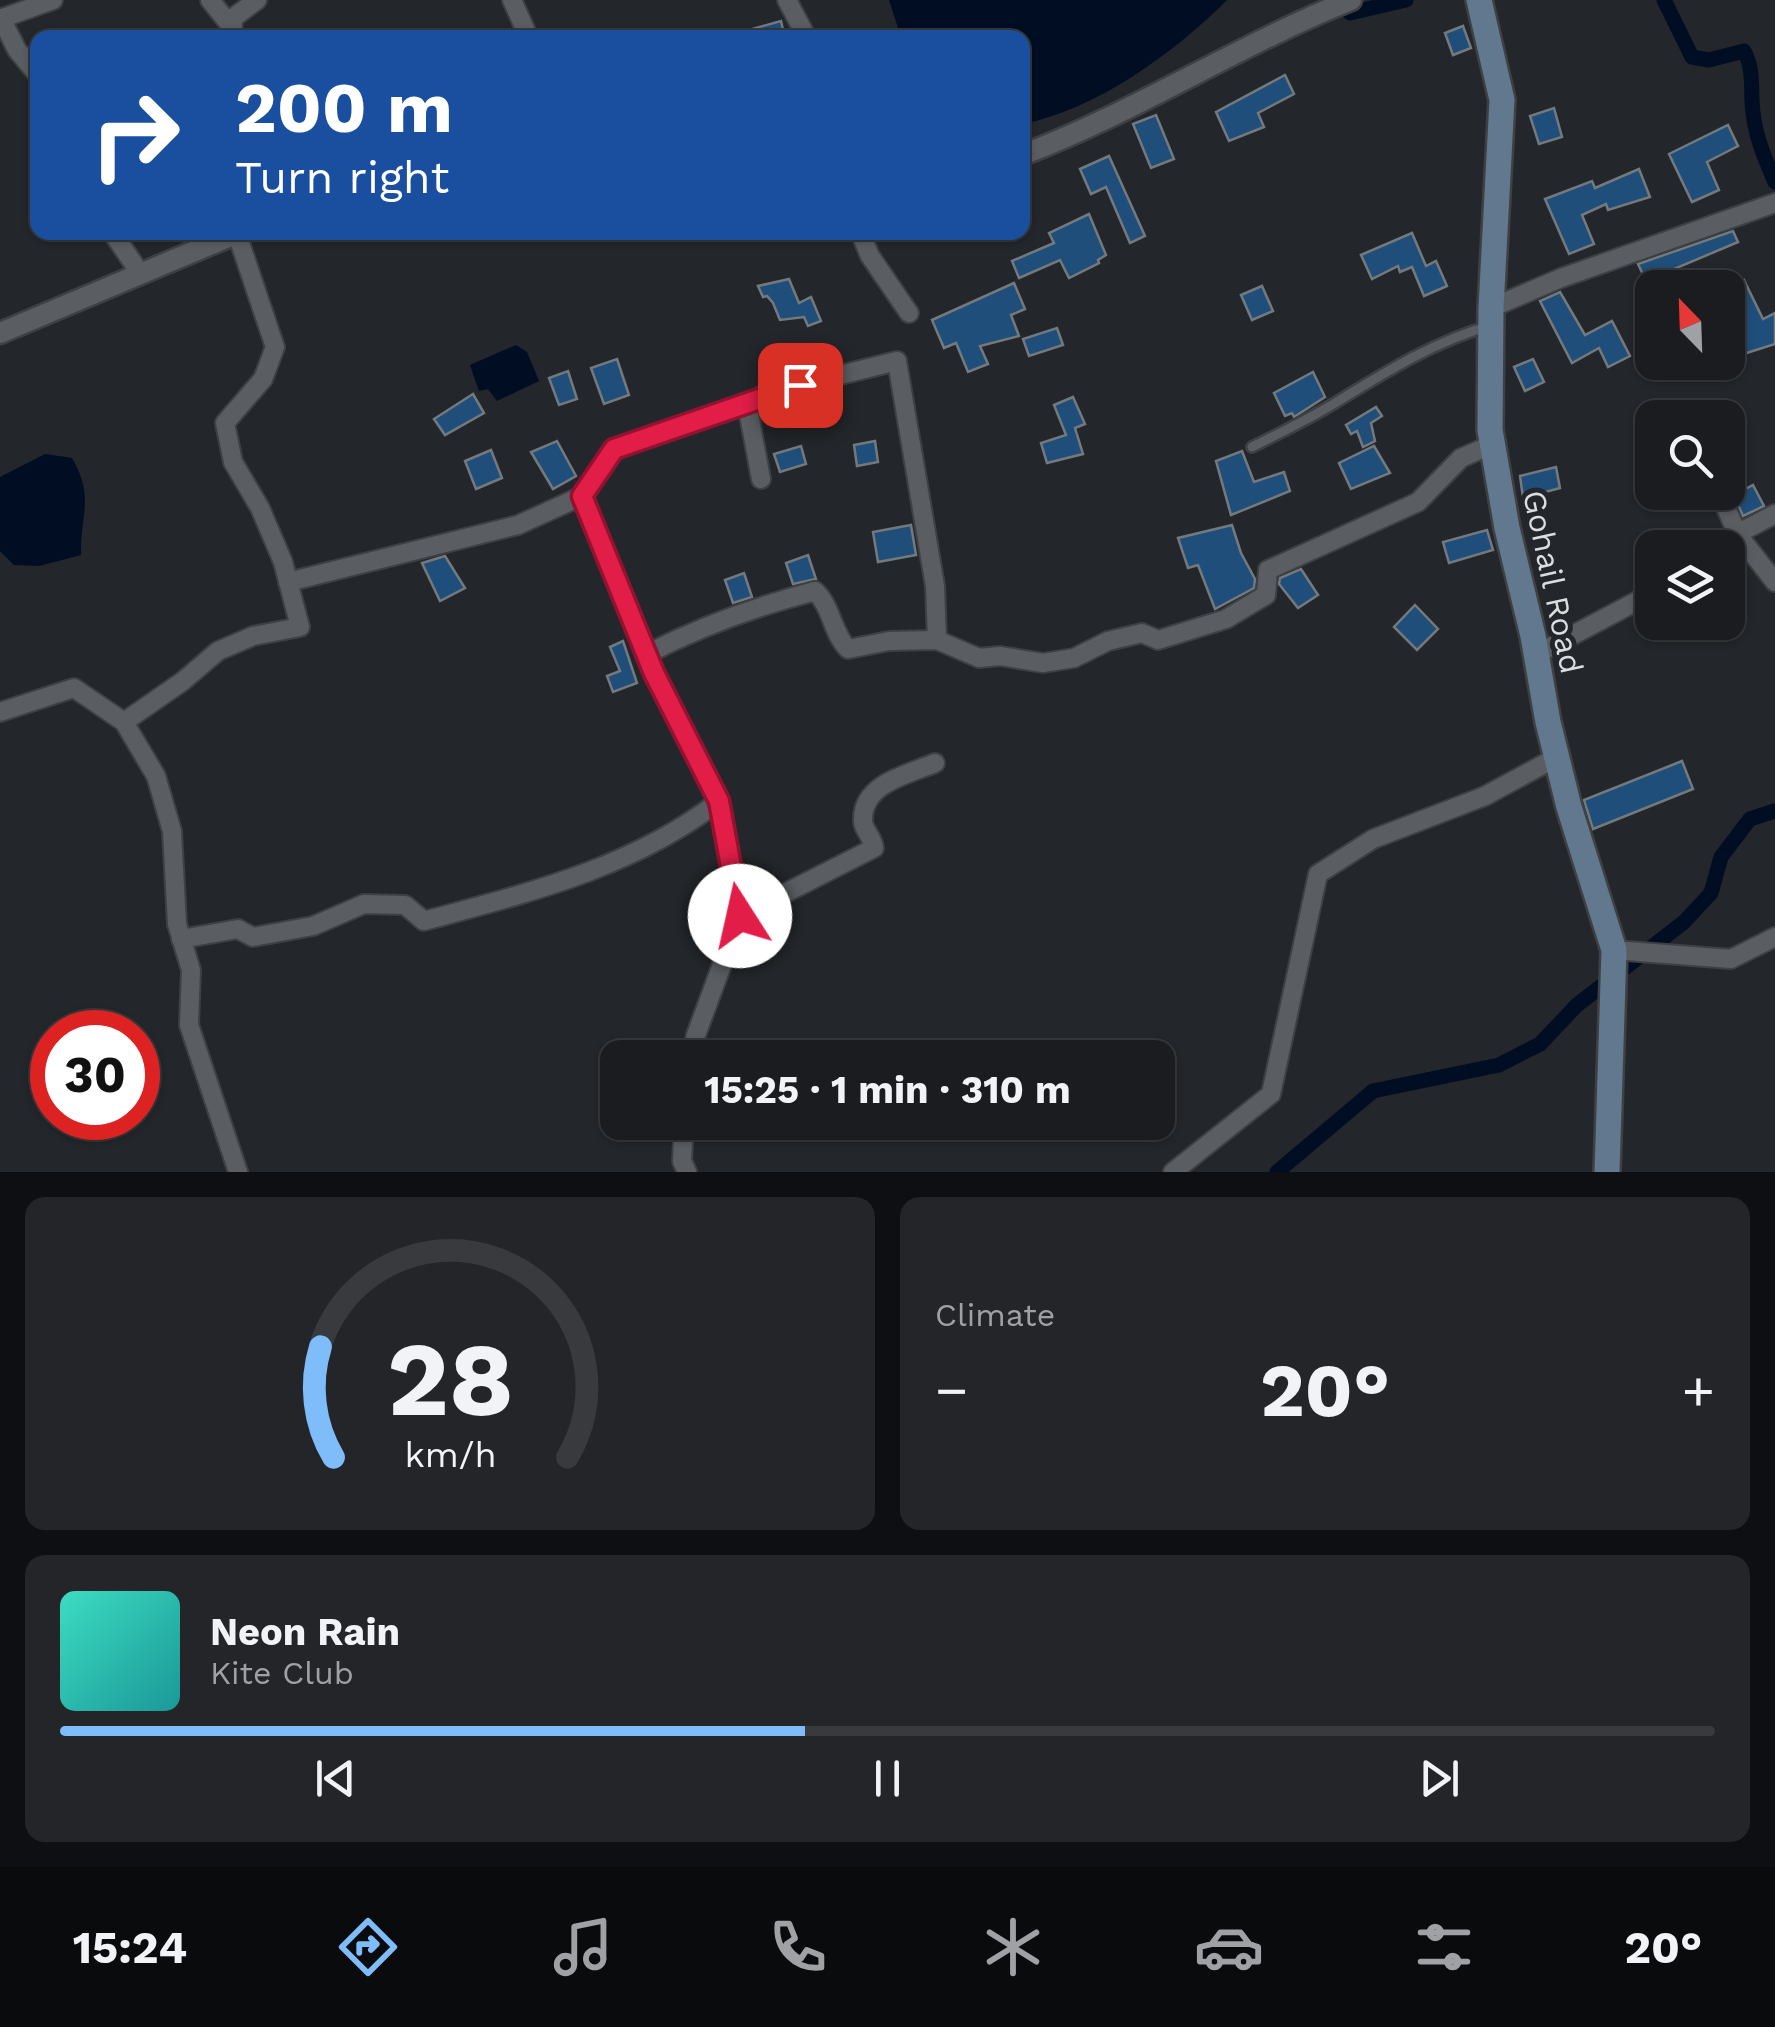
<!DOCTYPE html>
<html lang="en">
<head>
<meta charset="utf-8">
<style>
	:root { --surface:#1a1c20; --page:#232529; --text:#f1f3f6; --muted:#9fa1a5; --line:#383a3e; --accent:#7fbdfa }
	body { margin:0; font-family:"Work Sans",sans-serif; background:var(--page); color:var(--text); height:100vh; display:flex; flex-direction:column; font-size:38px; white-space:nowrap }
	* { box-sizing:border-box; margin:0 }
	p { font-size:32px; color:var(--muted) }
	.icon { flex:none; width:55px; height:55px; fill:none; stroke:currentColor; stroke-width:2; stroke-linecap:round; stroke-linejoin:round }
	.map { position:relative; height:1172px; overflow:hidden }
	.drawer { display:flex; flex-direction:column; gap:25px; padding:25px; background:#0e0f12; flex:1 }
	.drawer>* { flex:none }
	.banner { position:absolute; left:30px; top:30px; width:1000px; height:210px; border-radius:20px; box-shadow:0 2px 8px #0004,0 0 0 2px var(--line); background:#1a4fa0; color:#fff; overflow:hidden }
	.needle { width:65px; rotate:337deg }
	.controls { position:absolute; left:1635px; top:270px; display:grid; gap:20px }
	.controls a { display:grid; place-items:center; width:110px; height:110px; border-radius:20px; background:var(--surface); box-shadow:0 2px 8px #0004,0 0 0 2px var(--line); font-size:50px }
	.speed { position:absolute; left:30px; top:1010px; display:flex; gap:20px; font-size:50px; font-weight:700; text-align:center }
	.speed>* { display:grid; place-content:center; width:130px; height:130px; border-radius:50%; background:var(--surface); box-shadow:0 2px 8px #0004,0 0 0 2px var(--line); line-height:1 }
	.speed .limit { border:15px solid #d22; background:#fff; color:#111 }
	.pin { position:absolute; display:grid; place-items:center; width:85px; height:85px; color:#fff; margin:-42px; border-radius:20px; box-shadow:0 5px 15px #0006 }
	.me { position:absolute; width:110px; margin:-55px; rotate:350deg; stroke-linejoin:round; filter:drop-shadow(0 0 8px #0008) }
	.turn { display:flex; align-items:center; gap:35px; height:210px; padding:0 40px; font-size:45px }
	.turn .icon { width:130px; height:130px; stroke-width:2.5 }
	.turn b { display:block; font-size:70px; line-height:85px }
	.big { font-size:75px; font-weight:700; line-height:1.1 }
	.drawer .tile { flex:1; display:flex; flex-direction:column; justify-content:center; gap:15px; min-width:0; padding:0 35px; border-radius:20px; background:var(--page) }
	.drawer .dial { align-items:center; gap:0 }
	.dial svg { height:260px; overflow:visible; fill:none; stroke:var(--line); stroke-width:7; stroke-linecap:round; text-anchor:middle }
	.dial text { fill:var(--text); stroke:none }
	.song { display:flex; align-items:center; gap:30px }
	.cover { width:120px; height:120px; border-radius:15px; background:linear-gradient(135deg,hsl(170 70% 55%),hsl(180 70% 35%)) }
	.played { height:10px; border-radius:5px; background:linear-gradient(90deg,var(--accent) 45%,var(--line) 45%) }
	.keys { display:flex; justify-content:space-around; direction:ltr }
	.heat { display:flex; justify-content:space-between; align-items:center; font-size:55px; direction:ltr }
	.drawer .tiles { flex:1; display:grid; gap:25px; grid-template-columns:1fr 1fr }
	.tile:last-child { grid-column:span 2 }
	.trip { position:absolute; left:600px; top:1040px; width:575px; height:100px; border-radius:20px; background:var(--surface); box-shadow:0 2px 8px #0004,0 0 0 2px var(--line); font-weight:700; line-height:100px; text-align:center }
	.tabs { display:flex; height:160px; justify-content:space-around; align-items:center; background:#0a0b0d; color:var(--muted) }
	.tabs .icon { width:70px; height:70px }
	.tabs .current { color:var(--accent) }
	.tabs b { font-size:45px; color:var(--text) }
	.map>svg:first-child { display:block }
	.water { fill:#000d22 }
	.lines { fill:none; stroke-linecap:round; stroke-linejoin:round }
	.canal { stroke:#000d22; stroke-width:15 }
	.building { fill:#1e4e79; stroke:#74797d; stroke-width:2.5 }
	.service-casing { stroke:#3e4043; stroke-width:14 }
	.minor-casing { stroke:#3e4043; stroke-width:22 }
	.tertiary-casing { stroke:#3e4043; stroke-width:25 }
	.secondary-casing { stroke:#3e4043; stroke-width:30 }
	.service { stroke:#5a5e62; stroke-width:9 }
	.minor { stroke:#5a5e62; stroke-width:18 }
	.tertiary { stroke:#5a5e62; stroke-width:20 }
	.secondary { stroke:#61788e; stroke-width:25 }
	.route-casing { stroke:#92132f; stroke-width:25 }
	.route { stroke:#e11d48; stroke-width:18 }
	.labels { text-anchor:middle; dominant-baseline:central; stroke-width:10; stroke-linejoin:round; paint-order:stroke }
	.street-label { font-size:32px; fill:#dbdde0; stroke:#23262a }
</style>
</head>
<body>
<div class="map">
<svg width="1775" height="1172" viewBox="0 0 1775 1172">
	<rect width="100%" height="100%" fill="#23262a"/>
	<g class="water">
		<path d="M 889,0 L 1227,0 C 1174,53 1097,109 1023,124 L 1022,38 L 901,37 Z"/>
		<polygon points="516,345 527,352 539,381 497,401 488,389 479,391 470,365"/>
		<path d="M 45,454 L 72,458 C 95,498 80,514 81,555 L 39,566 L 14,565 L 0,551 L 0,477 Z"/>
	</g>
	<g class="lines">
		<g class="canal">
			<polyline points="1337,0 1350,13 1406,0"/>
			<path d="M 1664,0 L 1692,57 L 1709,60 L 1744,51 C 1755,71 1750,91 1753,113 C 1756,138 1765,159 1775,182"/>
			<polyline points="1277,1172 1373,1091 1499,1065 1540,1044 1577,1005 1684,922 1711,893 1721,857 1750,819 1775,811"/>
		</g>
	</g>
	<g class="building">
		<polygon points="781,21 785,38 735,38 734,34"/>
		<polygon points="1463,26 1471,48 1453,55 1445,33"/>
		<polygon points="1285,75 1294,94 1258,113 1264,127 1229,141 1216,112"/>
		<polygon points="1554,108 1562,137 1539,144 1530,116"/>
		<polygon points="1156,115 1174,159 1151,168 1133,124"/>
		<polygon points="1728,125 1738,146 1707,162 1719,190 1692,202 1669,154"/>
		<polygon points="1109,156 1145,236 1130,243 1106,187 1091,194 1080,169"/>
		<polygon points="1639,169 1650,197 1608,210 1606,204 1582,215 1594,244 1569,254 1545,199 1592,181 1595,188"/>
		<polygon points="1089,214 1106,255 1098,260 1099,263 1069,278 1060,260 1019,278 1012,261 1054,243 1049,233"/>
		<polygon points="1733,231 1738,242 1646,281 1638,264"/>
		<polygon points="1412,233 1426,266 1436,261 1447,286 1424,296 1412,267 1400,272 1398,266 1372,279 1361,255"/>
		<polygon points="789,279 799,303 811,297 821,321 808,326 804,317 780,320 773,303 767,296 763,297 758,286"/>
		<polygon points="1744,280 1763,319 1775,313 1775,344 1728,359 1728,289"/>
		<polygon points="1014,283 1025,309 1011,315 1019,336 980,346 988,364 968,372 956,343 944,348 932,320"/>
		<polygon points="1262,286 1273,311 1252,320 1241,295"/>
		<polygon points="1560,292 1585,335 1612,321 1630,356 1608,367 1599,348 1572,363 1540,301"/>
		<polygon points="1057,328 1063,345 1029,356 1023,339"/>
		<polygon points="617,359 629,395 604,404 591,368"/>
		<polygon points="1533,359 1544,382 1525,391 1514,367"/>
		<polygon points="568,371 577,399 559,405 549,378"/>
		<polygon points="1313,372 1325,397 1294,417 1292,413 1285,416 1274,393"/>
		<polygon points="473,394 484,413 445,435 434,419"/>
		<polygon points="1073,397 1085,424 1075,428 1083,454 1047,463 1041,443 1066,435 1054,405"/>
		<polygon points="1376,407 1382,416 1371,423 1375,441 1363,447 1357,431 1351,434 1346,425"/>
		<polygon points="557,441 576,476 553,489 531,452"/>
		<polygon points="875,441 878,462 857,466 854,445"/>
		<polygon points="801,446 806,464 780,472 774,454"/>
		<polygon points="1374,446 1390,473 1351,489 1339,463"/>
		<polygon points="491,450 502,478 476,489 465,461"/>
		<polygon points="1242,451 1254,482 1284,472 1290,491 1231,515 1216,461"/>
		<polygon points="1556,467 1560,488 1523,498 1520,476"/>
		<polygon points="1753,485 1764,506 1743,516 1734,495"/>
		<polygon points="911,525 916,555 878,562 873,532"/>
		<polygon points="1232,525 1241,553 1255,579 1254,588 1215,609 1198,565 1188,568 1178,538"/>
		<polygon points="1487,530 1493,550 1449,563 1443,542"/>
		<polygon points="808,555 816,579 793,584 786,563"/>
		<polygon points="445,556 465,588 440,601 422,563"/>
		<polygon points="1301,569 1318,595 1298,608 1279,584 1280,578"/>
		<polygon points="744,573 752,597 733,603 725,580"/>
		<polygon points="1415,605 1438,629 1417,650 1394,627"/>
		<polygon points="623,641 637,683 613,692 607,676 620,671 610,647"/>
		<polygon points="1682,761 1693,789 1593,829 1584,800"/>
	</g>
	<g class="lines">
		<defs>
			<path id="service" d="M 1252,447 C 1280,433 1309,419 1335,403 C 1384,373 1433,342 1489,326"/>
			<g id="minor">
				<polyline points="210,0 230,25"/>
				<polyline points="512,0 529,38"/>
				<polyline points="787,0 807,38"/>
				<polyline points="1,18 17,50 38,75"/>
				<polyline points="0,19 53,0"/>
				<polyline points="232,38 233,18 257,0"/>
				<polyline points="112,232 140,273"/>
				<polyline points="860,232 870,256 909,313"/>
				<polyline points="1491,308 1561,278 1775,203"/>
				<polyline points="747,404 761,479"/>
				<polyline points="1719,492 1738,535 1775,582"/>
				<polyline points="1710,548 1775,514"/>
				<polyline points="288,582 518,525 582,496"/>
				<path d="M 647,654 C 699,627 758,606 815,591 C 832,607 832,633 848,649 L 889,641 L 937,640 L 979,658 L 1000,656 L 1043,663 L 1074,658 L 1108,641 L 1142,633 L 1158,640 L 1226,619 L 1266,595 L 1268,570 L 1418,502 L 1461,458 L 1493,444"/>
				<polyline points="1537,654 1639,600 1652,588"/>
				<polyline points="0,712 74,688 124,722 156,776 172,831 177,924 191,970 189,1025 238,1172"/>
				<polyline points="124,722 183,681 218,651 253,636 300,627 283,562 260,508 233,462 225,423 263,379 275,347 237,234"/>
				<path d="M 740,916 L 874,848 C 873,837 862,829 863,819 C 863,783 909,774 935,763"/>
				<path d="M 181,939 L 238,929 L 253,937 L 313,926 L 364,904 L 405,905 L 424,921 C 527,893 633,868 719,801"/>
				<polyline points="1614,950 1731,959 1775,937"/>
				<polyline points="691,1058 696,1035 740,916 719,801 654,673 582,496 614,449 747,404 767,393 897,361 935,586 937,640"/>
				<polyline points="684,1122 682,1161 687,1172"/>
				<polyline points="1173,1172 1271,1094 1318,874 1373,839 1485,796 1557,757"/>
			</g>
			<g id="tertiary">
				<path d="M 1022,155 C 1136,112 1238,45 1351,0"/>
				<polyline points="0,333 240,232"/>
			</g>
			<polyline id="secondary" points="1479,0 1502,100 1491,308 1490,430 1507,528 1533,636 1548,722 1569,807 1614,950 1607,1172"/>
		</defs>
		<use href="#service" class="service-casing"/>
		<use href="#minor" class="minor-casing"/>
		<use href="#tertiary" class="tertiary-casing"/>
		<use href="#secondary" class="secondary-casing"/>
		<use href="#service" class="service"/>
		<use href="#minor" class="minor"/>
		<use href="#tertiary" class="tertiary"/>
		<use href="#secondary" class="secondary"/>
	</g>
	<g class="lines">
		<defs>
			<polyline id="route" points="740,916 719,801 654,673 582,496 614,449 800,385"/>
		</defs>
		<use href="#route" class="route-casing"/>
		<use href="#route" class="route"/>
	</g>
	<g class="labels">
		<g class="street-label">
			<text transform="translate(1553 582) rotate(78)">Gohail Road</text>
		</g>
	</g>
</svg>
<div class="controls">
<a><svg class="needle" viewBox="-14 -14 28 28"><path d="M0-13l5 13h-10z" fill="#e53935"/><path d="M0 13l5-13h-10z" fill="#9fa1a5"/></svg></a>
<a><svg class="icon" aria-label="search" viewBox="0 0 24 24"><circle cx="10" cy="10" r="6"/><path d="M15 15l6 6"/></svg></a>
<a><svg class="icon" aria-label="layers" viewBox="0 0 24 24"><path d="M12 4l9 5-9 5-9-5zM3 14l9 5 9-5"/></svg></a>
</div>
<div class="speed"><div class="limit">30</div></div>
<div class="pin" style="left:800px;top:385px;background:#d93025"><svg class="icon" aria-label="arrive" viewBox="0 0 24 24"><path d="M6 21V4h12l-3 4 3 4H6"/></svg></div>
<svg class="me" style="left:740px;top:916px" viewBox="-20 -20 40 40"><circle r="19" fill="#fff"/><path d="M0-13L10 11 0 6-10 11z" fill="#e11d48"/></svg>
<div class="trip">15:25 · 1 min · 310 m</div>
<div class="banner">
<div class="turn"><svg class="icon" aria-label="right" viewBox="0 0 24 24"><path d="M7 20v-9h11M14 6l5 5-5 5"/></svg><div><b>200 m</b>Turn right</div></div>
</div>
</div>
<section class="drawer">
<div class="tiles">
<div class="tile dial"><svg viewBox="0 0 100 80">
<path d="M14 69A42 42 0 1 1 86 69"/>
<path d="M14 69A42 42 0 0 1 10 35" stroke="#7fbdfa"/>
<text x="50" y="56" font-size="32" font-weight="700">28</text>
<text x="50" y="72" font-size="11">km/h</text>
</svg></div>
<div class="tile"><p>Climate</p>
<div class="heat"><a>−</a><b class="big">20°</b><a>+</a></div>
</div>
<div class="tile">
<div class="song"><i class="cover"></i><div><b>Neon Rain</b><p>Kite Club</p></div></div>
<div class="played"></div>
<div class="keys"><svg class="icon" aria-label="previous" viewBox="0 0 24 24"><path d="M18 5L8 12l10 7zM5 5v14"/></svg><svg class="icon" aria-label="pause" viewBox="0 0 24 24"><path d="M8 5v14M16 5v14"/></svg><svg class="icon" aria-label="next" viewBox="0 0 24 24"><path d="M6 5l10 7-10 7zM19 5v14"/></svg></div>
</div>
</div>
</section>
<nav class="tabs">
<b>15:24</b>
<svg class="icon current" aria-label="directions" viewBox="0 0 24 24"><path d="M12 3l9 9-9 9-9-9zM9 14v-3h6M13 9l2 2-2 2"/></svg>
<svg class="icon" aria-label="music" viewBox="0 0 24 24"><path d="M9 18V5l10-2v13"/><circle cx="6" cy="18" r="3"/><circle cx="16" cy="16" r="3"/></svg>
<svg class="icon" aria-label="phone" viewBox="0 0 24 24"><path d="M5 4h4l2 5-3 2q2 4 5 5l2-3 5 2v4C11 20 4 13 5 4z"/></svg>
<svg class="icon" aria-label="climate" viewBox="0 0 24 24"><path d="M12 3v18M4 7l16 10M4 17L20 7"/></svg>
<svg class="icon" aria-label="car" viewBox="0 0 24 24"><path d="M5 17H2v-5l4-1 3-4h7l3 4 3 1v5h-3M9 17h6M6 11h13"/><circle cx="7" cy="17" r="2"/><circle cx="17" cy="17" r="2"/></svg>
<svg class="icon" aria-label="filters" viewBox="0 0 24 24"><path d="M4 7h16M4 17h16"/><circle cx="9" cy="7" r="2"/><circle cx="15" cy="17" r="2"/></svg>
<b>20°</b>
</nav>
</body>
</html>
